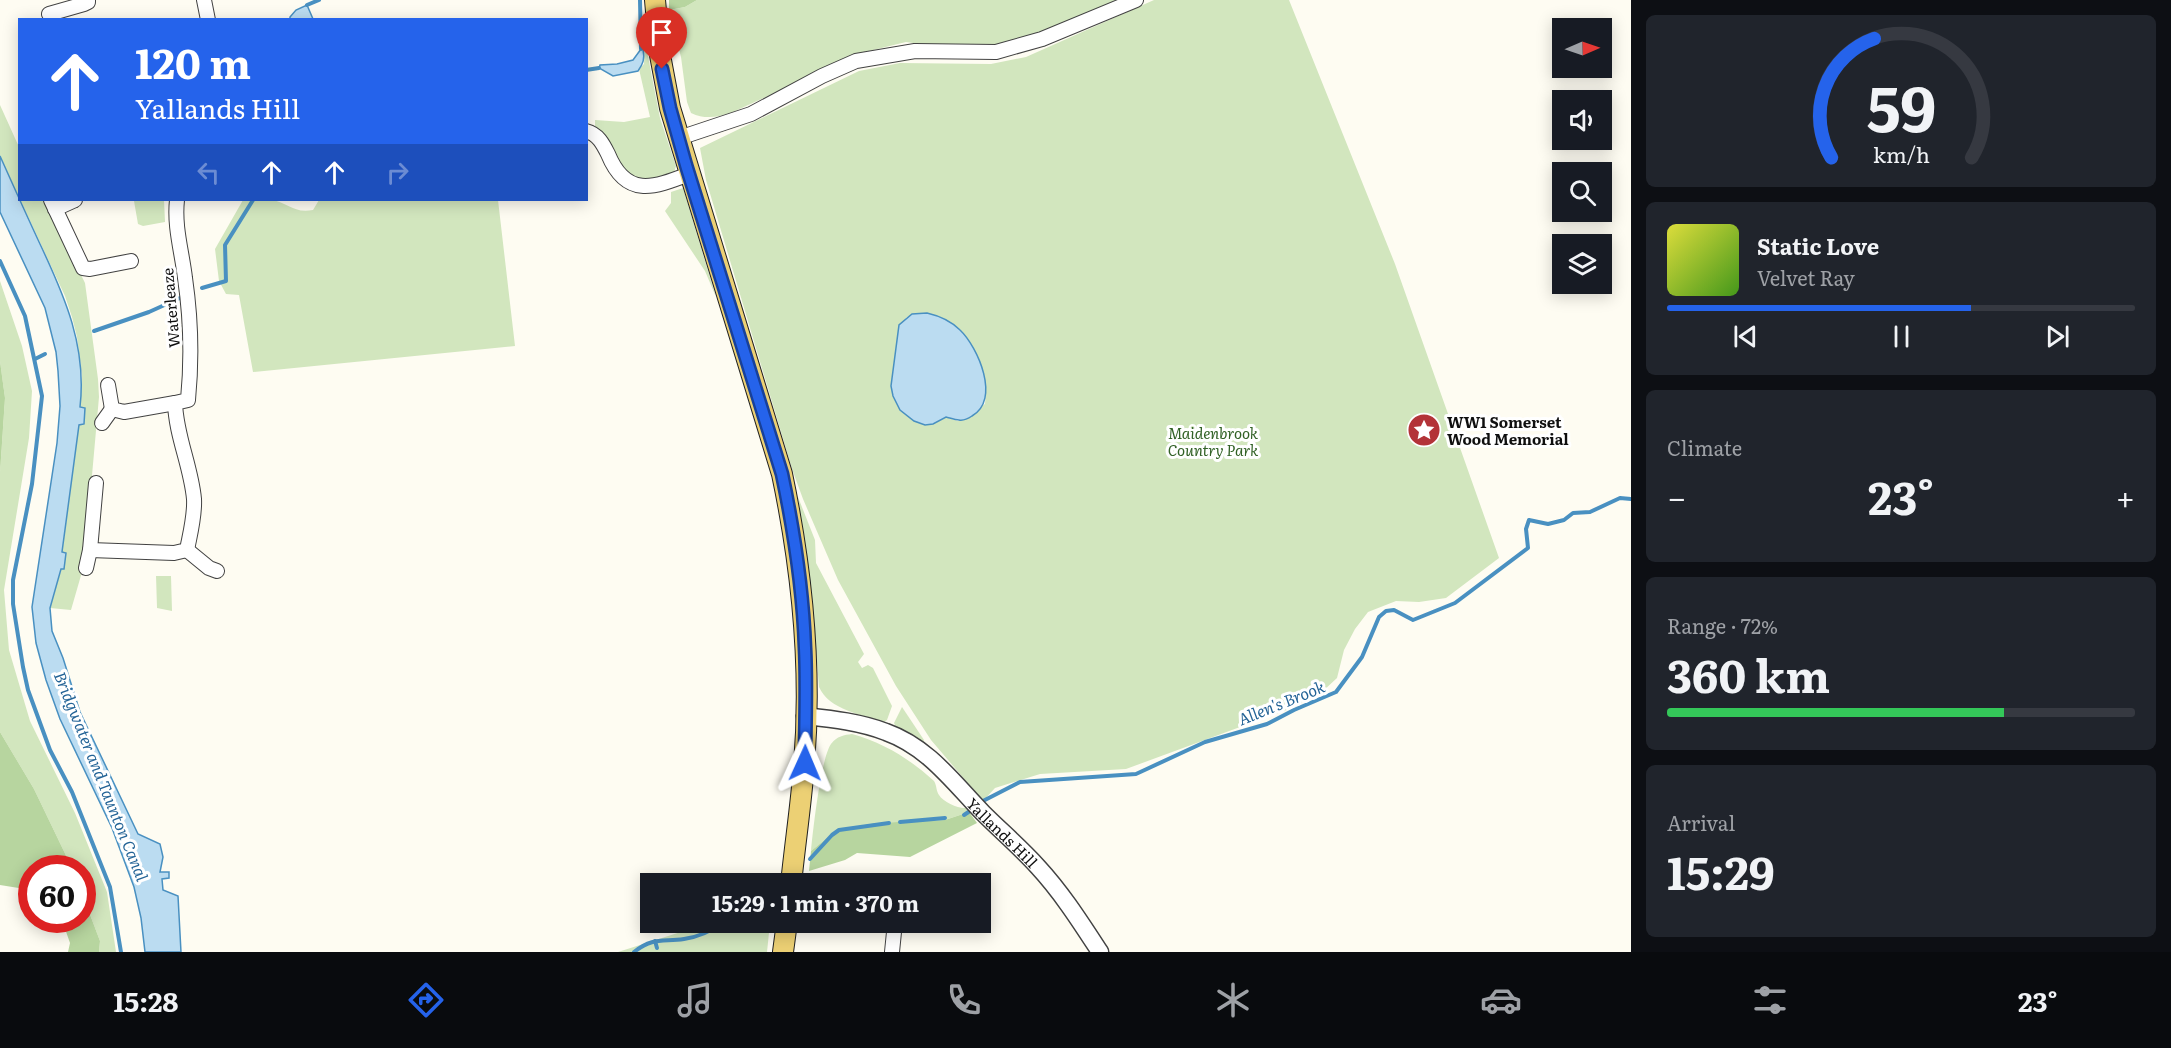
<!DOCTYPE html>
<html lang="en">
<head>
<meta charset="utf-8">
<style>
	:root { --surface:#171b24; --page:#20242c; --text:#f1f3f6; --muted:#9ea1a6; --line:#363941; --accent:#2563eb }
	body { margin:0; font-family:Literata,serif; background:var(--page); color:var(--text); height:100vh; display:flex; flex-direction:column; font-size:22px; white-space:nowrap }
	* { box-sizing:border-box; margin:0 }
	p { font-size:20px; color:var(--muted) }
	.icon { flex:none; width:33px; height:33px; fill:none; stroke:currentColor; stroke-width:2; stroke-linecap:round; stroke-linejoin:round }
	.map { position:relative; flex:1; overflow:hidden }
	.panel { display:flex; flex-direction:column; gap:15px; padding:15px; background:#0d0f14; width:540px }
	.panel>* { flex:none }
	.top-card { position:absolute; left:18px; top:18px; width:570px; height:183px; border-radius:0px; box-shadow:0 3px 15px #0003; background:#2563eb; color:#fff; overflow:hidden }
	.needle { width:39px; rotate:88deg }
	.controls { position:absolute; left:1552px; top:18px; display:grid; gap:12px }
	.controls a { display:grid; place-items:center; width:60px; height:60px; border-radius:0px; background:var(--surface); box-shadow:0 3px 15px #0003; font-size:30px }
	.speed { position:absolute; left:18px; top:855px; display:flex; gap:12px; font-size:30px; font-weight:700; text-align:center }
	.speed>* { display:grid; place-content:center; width:78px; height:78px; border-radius:50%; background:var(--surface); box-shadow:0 3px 15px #0003; line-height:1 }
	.speed .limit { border:9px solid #d22; background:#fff; color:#111 }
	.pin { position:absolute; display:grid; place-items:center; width:51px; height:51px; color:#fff; margin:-62px -26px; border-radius:50% 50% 50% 0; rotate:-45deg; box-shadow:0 0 6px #0007 }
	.pin .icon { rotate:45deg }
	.me { position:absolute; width:66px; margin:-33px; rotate:1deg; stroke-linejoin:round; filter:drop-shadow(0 0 4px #0008) }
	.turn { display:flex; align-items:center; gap:21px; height:126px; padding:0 18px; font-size:27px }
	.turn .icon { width:78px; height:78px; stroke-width:2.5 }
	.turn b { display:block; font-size:42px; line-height:51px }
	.lanes { display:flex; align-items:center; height:57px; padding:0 18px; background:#0003; justify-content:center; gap:30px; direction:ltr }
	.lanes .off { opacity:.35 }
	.big { font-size:45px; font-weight:700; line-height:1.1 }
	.panel .widget { flex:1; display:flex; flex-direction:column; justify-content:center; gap:9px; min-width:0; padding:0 21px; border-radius:9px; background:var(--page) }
	.panel .dial { align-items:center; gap:0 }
	.dial svg { height:156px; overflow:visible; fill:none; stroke:var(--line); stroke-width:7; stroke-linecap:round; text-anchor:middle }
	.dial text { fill:var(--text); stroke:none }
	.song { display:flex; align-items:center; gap:18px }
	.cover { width:72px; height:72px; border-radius:9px; background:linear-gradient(135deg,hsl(60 70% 55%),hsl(100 70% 35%)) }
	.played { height:6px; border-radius:3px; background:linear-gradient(90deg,var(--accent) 65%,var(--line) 65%) }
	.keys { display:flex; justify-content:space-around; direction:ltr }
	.heat { display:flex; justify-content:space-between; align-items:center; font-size:33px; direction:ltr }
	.charge { height:9px; border-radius:4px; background:linear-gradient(90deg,#34c759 72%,var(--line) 0) }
	.trip { position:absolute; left:640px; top:873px; width:351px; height:60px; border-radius:0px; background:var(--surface); box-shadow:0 3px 15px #0003; font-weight:700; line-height:60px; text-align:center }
	.tabs { display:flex; height:96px; justify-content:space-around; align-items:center; background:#090b0e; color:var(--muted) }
	.tabs .icon { width:42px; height:42px }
	.tabs .active { color:var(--accent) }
	.tabs b { font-size:27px; color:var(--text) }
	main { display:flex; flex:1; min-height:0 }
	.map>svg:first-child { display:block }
	.green { fill:#d2e6be; fill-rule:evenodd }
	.forest { fill:#b7d59f }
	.water { fill:#bbdcf1; stroke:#4990c1; stroke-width:1.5 }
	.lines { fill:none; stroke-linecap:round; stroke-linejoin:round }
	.stream { stroke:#4990c1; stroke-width:4 }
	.minor-casing { stroke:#424242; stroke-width:16 }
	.tertiary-casing { stroke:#424242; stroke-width:19 }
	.primary-casing { stroke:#202020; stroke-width:22 }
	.minor { stroke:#fff; stroke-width:14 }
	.tertiary { stroke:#fff; stroke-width:16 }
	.primary { stroke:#ecd074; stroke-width:20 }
	.route-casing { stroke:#184099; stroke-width:15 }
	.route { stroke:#2563eb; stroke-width:10 }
	.labels { text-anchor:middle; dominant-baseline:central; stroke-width:6; stroke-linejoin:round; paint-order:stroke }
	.street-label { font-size:15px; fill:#0f0f0f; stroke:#fff }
	.poi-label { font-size:15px; font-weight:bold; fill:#0f0f0f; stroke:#fff; text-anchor:start }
	.park-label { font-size:15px; font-style:italic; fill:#316125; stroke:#fff }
	.water-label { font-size:16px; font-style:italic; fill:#236396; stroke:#fff }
</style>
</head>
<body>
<main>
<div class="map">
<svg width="1631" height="952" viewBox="0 0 1631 952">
	<rect width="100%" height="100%" fill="#fefcf2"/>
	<g class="green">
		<path d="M 697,0 L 1125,0 L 1035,37 L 1001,46 L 928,45 L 906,42 L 861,53 L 733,112 C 718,117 706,120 691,113 L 687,102 L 681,57 L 669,10 L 685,7 Z"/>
		<path d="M 1154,0 L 1289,0 L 1395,264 L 1499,558 L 1446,598 L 1419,602 L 1396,601 L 1368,612 L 1355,629 L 1344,650 L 1337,678 L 1323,691 L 1289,709 L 1126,769 L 1040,774 L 995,788 L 983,801 L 931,740 L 896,686 L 838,580 L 803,499 L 792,469 L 706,180 L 700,148 L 859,71 L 900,63 L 991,64 L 1026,57 ZM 920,313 C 964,313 989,366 985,404 L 958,421 L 946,417 L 933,424 L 891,386 L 899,326 L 907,317 Z"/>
		<polygon points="645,41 660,118 676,166 674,173 645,183 622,172 606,139 595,126 595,120 624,122 650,117 639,69 644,64"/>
		<polygon points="0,105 19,147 20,200 44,200 85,283 98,379 99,397 84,565 71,610 50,608 66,553 62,553 79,424 84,424 80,407 82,376 77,337 72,317 65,296 0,156"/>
		<polygon points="683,188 716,297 705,271 665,211 671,203 671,192"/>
		<polygon points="139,200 164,200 165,222 143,226 138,224 134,201"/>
		<path d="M 243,200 C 252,199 263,198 272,200 C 287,202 294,214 313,210 L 319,200 L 498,200 L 515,346 L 253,372 L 239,295 L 226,294 L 219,281 L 215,249 Z"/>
		<polygon points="0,281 22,346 32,391 29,438 4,590 9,650 30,721 75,813 107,892 116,952 99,952 100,941 83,896 82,868 72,868 34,789 0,732 0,473 5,398 0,361"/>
		<path d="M 798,497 L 815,540 L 816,563 L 864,654 L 858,662 L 862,668 L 868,665 L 873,668 L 892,706 L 887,720 L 884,722 C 863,715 829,710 819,687 L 811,590 Z"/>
		<polygon points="156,576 171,576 172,611 157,608"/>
		<polygon points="902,707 924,740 923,744 896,728 894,723"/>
		<path d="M 852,734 C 884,743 910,759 934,781 C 937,786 936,791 939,795 C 943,802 959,809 966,808 L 969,812 L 945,820 L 874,823 L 838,829 L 811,851 C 813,830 821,758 831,744 C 837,736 844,735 852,734 Z"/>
		<polygon points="712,922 770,923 767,952 618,952"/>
	</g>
	<g class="forest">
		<polygon points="669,0 697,0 685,7 669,10"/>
		<polygon points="0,361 5,398 0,473"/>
		<polygon points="0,732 34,789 72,868 32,868 31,893 25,889 0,885"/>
		<polygon points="969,812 977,823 910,857 857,853 845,860 809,871 811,851 838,829 874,823 945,820"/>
		<polygon points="83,896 100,941 99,952 68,952 70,943 62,920 82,920"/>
	</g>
	<g class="water">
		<polygon points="307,5 313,19 290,19 290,17 296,10"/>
		<path d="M 641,49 L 643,49 C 645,59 643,64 638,71 L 613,76 L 599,68 L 600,65 L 617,64 L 633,60 Z"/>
		<path d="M 0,156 C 13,185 26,214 40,244 C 65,297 87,347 80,407 L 85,408 L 84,424 L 79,425 L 62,552 L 66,553 L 64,569 L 61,569 L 50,608 L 52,631 L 63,658 L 80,712 L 138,834 L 160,844 L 163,857 L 160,872 L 169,872 L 169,878 L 162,879 L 163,890 L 178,896 L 181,952 L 145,952 L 141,918 L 134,887 L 112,828 L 60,719 L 46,680 L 36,643 L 32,607 L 57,443 L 60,406 L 58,371 L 56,352 L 45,308 L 0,212 Z"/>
		<path d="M 927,313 C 940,316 951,321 960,330 C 978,347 1001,400 972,416 C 969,418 964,421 959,420 C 955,420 950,418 946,417 L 933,424 L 925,425 L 914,421 L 900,410 L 893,396 L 891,386 L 899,325 L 912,314 Z"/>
	</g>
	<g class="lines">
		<g class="stream">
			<polyline points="640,0 641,49"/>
			<polyline points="307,5 319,0"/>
			<polyline points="586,70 599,68"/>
			<polyline points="0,261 25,316 42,396 32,484 13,580 13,604 23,667 28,690 50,750 72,792 110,887 121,952"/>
			<polyline points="202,288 226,281 225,245 253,200"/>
			<polyline points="94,331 149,312 180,298"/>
			<polyline points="35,359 45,354"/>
			<polyline points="981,802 1020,782 1136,774 1205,742 1267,724 1294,710 1336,692 1362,657 1379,617 1386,611 1394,610 1413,620 1455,603 1528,548 1526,529 1529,520 1548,524 1564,520 1573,513 1590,512 1620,498 1631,499"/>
			<polyline points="964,815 973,809"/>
			<polyline points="900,822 945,818"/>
			<polyline points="810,859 832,835 839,830 889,823"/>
			<polyline points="774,884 775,883"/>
			<polyline points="655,941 657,948"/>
			<path d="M 634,952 C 653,937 662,942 684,939 C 698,937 713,930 724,922"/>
		</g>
		<defs>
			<g id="minor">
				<polyline points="204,0 208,20"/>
				<polyline points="49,14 84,4 88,2 88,0"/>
				<path d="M 586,131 C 598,134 603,144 608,154 C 626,198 653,188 689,174"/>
				<polyline points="679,138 751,114 822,76 856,61 915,51 996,52 1042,39 1136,0"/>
				<polyline points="51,200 83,268 90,269 131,261"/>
				<polyline points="55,209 75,200"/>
				<polyline points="108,385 112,409 124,412 175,403"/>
				<polyline points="102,423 112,409"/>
				<path d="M 90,550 L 174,553 L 187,550 C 190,534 195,516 194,499 C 191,466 176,436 175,403 L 188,400 C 192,359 191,319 185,278 C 182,252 174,227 177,200"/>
				<polyline points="187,550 209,568 217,571"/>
				<polyline points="86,568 90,550 96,483"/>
				<polyline points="892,952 895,922"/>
			</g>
			<g id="tertiary">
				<path id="s1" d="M 805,716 C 832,719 860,722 886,732 C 928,747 953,782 983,813 C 1001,831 1021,848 1038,867 C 1062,893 1081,923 1100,952"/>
			</g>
			<g id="primary">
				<path d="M 655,0 L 660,55 L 670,108 L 782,474 C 802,569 812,668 804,765 C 801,805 795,844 791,884"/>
				<polyline points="783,952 787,922"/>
			</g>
		</defs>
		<use href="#minor" class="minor-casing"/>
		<use href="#tertiary" class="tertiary-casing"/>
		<use href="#primary" class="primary-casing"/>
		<use href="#minor" class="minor"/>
		<use href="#tertiary" class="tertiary"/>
		<use href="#primary" class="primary"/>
	</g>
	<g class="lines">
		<defs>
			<path id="route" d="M 662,69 L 670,108 L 686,165 L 782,474 C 794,531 803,589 805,648 C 807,686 805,725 805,763"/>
		</defs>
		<use href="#route" class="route-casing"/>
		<use href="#route" class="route"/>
	</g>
	<defs>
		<symbol id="sight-disc" viewBox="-11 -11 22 22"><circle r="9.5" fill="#b33338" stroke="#fff"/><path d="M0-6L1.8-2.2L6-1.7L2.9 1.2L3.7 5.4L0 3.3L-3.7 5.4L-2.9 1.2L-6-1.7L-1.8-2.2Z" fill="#fff"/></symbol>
	</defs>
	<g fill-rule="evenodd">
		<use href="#sight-disc" x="1405" y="411" width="38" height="38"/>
	</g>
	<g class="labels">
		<g class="street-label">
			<text transform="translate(170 308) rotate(-95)">Waterleaze</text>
			<text stroke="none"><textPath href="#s1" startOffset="238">Yallands Hill</textPath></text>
		</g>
		<g class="poi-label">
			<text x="1447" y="421">WW1 Somerset<tspan x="1447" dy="17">Wood Memorial</tspan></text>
		</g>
		<g class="park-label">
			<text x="1213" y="432">Maidenbrook<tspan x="1213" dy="17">Country Park</tspan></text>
		</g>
		<g class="water-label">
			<text transform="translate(1281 702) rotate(-22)">Allen's Brook</text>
			<text transform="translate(102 776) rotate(68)">Bridgwater and Taunton Canal</text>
		</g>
	</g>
</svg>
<div class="controls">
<a><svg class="needle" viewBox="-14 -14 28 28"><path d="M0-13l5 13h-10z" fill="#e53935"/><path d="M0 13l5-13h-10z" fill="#9ea1a6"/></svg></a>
<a><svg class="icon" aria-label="sound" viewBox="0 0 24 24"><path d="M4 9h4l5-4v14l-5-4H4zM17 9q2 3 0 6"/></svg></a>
<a><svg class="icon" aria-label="search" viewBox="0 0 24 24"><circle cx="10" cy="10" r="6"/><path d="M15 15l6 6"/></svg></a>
<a><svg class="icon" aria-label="layers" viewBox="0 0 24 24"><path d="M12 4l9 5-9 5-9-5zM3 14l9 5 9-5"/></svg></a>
</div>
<div class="speed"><div class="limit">60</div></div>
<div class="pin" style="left:662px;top:69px;background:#d93025"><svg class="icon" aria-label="arrive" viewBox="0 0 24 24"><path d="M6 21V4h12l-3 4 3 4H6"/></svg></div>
<svg class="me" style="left:805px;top:763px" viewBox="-20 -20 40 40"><path d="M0-17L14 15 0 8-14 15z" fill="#2563eb" stroke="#fff" stroke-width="4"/></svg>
<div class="trip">15:29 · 1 min · 370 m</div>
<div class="top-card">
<div class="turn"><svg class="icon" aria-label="ahead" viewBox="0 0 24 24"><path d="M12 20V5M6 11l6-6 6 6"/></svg><div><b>120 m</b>Yallands Hill</div></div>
<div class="lanes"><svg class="icon off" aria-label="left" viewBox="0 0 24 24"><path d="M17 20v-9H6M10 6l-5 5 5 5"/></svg><svg class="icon" aria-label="ahead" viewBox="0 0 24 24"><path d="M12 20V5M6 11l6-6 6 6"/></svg><svg class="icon" aria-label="ahead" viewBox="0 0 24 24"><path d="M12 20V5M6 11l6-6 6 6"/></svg><svg class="icon off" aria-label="right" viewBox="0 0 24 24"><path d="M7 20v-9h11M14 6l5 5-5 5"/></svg></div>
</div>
</div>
<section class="panel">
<div class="widget dial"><svg viewBox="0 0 100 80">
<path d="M14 69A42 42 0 1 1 86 69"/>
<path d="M14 69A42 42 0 0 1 36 8" stroke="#2563eb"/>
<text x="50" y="56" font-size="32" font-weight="700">59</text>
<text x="50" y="72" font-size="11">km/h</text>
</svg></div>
<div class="widget">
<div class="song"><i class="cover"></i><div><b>Static Love</b><p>Velvet Ray</p></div></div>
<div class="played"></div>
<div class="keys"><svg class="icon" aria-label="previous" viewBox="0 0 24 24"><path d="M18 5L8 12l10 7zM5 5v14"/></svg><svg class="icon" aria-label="pause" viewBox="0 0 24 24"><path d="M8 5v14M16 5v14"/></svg><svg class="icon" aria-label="next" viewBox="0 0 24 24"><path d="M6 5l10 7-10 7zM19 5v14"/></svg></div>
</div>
<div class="widget"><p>Climate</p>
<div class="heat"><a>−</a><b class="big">23°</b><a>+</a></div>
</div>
<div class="widget"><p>Range · 72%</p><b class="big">360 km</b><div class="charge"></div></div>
<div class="widget"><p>Arrival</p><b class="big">15:29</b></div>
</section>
</main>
<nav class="tabs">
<b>15:28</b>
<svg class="icon active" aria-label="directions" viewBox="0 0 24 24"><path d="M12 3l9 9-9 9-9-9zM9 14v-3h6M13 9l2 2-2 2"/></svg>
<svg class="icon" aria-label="music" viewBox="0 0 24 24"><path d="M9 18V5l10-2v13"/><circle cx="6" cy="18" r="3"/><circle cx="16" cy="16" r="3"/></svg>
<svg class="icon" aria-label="phone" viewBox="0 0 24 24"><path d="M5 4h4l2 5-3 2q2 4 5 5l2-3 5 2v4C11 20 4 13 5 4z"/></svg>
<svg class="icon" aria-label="climate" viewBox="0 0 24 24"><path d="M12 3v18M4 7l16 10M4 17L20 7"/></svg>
<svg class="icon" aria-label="car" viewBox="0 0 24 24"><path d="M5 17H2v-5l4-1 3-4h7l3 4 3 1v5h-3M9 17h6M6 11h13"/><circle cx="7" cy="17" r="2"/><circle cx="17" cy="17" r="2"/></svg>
<svg class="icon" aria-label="filters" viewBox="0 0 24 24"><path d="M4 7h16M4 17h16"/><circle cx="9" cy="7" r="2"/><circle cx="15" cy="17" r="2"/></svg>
<b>23°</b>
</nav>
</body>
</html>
